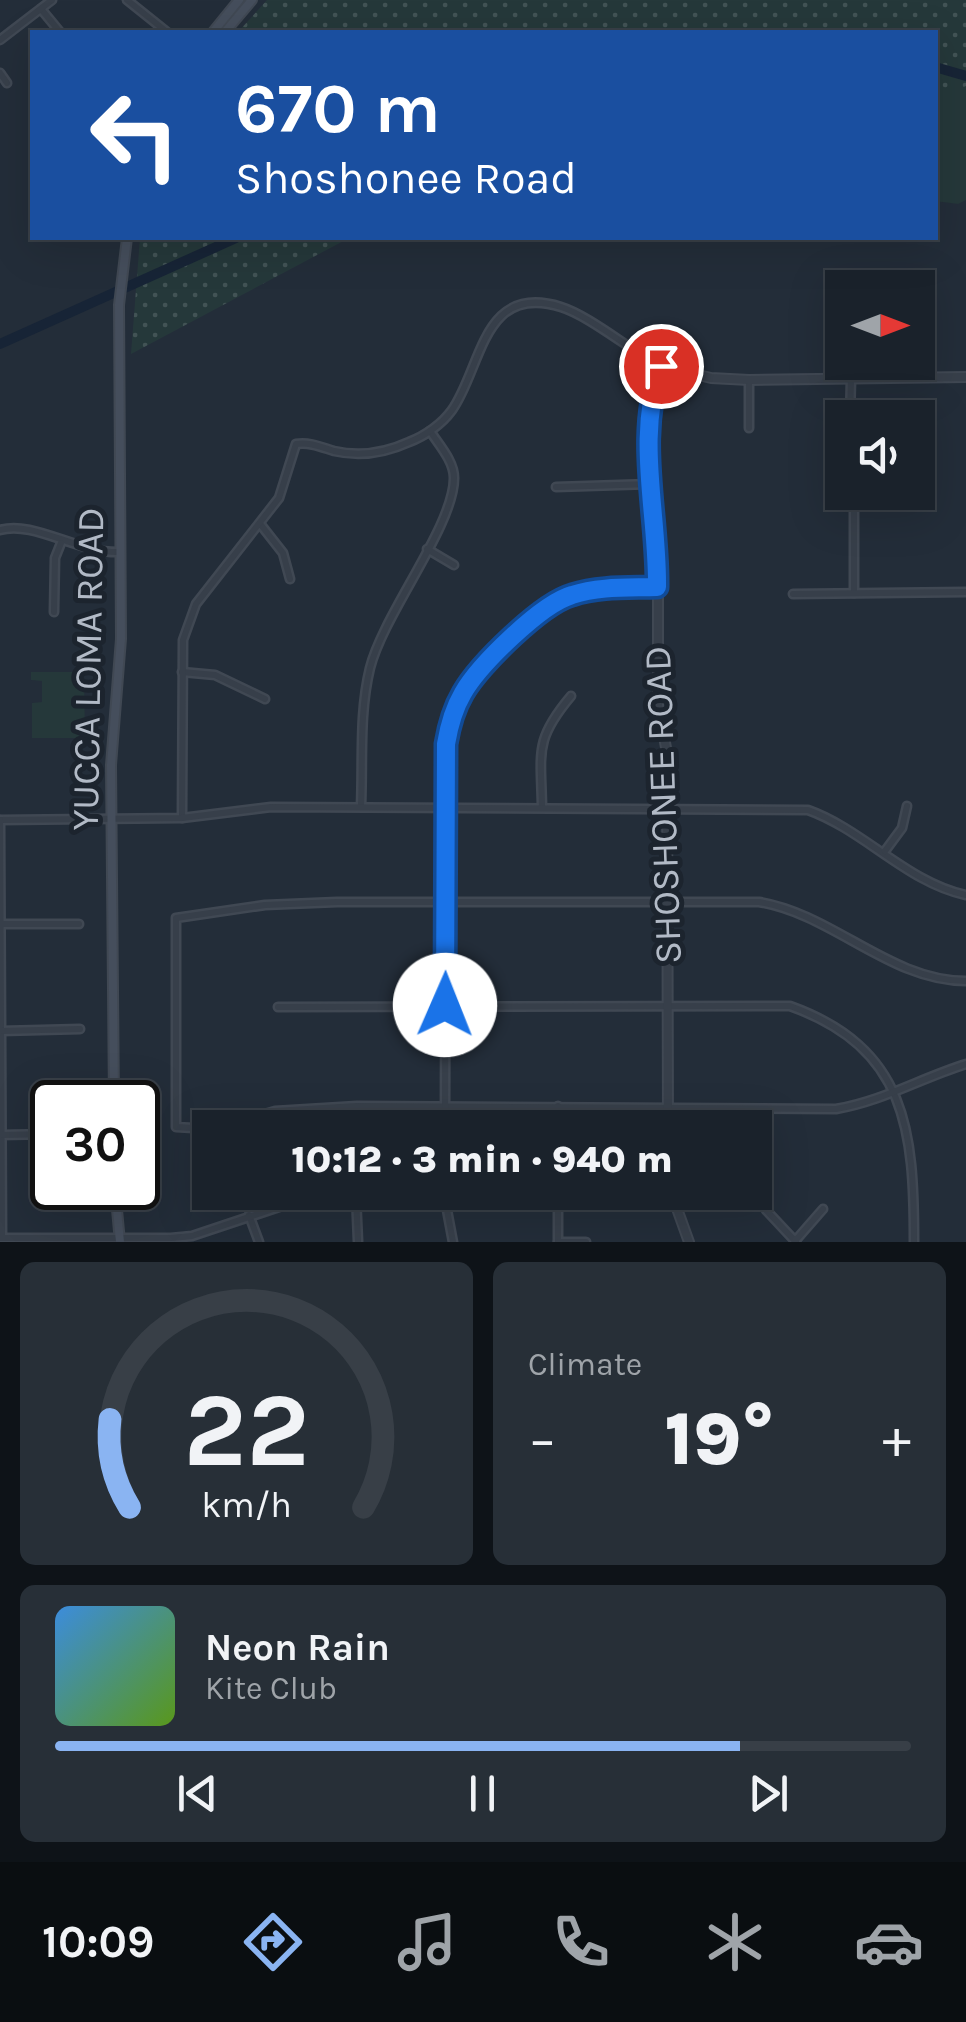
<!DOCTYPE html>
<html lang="en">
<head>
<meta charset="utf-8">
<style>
	:root { --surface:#1a222b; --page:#272f37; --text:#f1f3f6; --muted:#9fa4a9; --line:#383f47; --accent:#8ab4f2 }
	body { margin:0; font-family:Karla,sans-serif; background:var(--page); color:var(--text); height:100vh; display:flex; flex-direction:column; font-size:38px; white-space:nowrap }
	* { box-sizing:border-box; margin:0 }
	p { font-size:32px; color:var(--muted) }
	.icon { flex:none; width:55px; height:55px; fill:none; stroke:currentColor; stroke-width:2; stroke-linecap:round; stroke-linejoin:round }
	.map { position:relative; height:1242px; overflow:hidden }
	.side { display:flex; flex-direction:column; gap:20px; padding:20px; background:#0e1318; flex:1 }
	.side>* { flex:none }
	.hud { position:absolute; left:30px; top:30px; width:908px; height:210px; border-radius:0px; box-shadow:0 10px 40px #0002,0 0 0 2px var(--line); background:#1a4fa0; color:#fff; overflow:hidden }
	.needle { width:65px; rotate:90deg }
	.fabs { position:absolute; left:825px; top:270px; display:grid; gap:20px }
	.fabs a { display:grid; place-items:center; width:110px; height:110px; border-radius:0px; background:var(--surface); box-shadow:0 10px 40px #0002,0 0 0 2px var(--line); font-size:50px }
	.speed { position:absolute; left:30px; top:1080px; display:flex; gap:20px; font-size:50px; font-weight:700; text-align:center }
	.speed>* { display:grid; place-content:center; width:130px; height:130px; border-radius:50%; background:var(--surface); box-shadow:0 10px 40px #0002,0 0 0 2px var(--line); line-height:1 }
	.speed .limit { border:5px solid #111; border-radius:15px; background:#fff; color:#111 }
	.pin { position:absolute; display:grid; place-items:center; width:85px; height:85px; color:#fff; margin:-42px; border:5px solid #fff; border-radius:50%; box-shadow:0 2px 10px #0007 }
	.me { position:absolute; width:110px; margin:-55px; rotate:1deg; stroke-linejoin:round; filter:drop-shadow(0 0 8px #0008) }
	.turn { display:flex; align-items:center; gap:35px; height:210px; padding:0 40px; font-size:45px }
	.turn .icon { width:130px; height:130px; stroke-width:2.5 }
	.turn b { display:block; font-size:70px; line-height:85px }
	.big { font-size:75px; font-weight:800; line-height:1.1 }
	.side .tile { flex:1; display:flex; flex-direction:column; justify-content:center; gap:15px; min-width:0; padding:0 35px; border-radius:15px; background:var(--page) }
	.side .dial { align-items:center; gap:0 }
	.dial svg { height:260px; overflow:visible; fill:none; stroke:var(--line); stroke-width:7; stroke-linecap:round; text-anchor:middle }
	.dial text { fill:var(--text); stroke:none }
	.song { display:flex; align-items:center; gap:30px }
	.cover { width:120px; height:120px; border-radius:15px; background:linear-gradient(135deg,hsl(210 70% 55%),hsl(90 70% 35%)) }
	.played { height:10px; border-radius:5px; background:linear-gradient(90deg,var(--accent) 80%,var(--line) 80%) }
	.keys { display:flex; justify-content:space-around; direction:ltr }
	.heat { display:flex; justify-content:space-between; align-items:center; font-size:55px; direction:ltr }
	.side .tiles { flex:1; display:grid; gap:20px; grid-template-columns:1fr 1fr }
	.tile:last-child { grid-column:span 2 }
	.trip { position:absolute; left:192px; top:1110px; width:580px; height:100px; border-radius:0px; background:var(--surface); box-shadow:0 10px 40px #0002,0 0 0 2px var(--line); font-weight:800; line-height:100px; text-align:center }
	.menu { display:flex; height:160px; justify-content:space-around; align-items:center; background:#0a0e11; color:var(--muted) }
	.menu .icon { width:70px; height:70px }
	.menu .active { color:var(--accent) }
	.menu b { font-size:45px; color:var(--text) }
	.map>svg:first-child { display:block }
	.green { fill:#25383a }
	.park { fill:url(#park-dots) }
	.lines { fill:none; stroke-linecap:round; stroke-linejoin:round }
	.river { stroke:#172436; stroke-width:10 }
	.minor-casing { stroke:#404853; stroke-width:11 }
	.tertiary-casing { stroke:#404853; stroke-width:12 }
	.secondary-casing { stroke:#404853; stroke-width:12 }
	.minor { stroke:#373f4a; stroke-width:6 }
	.tertiary { stroke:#373f4a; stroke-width:8 }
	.secondary { stroke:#454e5c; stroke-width:8 }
	.route-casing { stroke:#114b97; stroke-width:25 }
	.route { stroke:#1a73e8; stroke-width:18 }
	.labels { text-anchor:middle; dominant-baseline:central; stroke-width:10; stroke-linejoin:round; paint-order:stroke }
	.street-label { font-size:38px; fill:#b2bac6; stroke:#1c242e }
</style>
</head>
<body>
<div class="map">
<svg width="966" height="1242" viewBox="0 0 966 1242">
	<defs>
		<pattern id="park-dots" width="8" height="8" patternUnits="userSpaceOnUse" patternTransform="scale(2.5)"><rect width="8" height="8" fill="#25383a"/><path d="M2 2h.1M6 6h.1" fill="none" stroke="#425355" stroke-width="1.8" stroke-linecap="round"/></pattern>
	</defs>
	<rect width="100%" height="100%" fill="#232d39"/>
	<g class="green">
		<polygon points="966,0 966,200 958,204 935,201 935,32"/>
		<polygon points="31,672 84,672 85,738 32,738 32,703 42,702 42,681 31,680"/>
	</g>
	<g class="park">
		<polygon points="267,0 966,0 966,86 935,98 935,32 238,32"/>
		<polygon points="140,238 349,238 131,354"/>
	</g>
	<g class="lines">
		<g class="river">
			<polyline points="935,67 966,76"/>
			<polyline points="0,344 236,238"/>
		</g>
		<defs>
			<g id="minor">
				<polyline points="127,0 167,32"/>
				<polyline points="41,9 60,32"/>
				<polyline points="0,40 52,0"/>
				<polyline points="0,73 7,83"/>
				<polyline points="850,418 851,379"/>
				<polyline points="749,428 749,380"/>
				<polyline points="556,487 651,484"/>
				<polyline points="854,504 854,593"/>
				<polyline points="261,525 283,553 290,579"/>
				<path d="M 0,530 C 33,520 78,553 119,552"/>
				<polyline points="427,549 454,565"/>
				<polyline points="793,594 966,592"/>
				<polyline points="54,612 55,558 61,543"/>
				<polyline points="182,672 215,675 265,699"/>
				<path d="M 361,806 C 363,760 359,713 370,668 C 384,613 454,526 454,478 C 454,461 439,445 430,431"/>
				<path d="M 542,807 C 541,752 534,740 571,696"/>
				<path d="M 182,818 L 183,640 L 196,604 L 279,498 L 296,444 C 310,442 321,447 334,451 C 360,457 385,453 409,442 C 425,436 442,424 452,410 C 482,368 482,282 561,307 C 590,316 631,351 661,366"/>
				<path d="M 0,820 L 182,818 L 271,807 L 808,810 C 864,830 908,883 966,895"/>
				<polyline points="0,820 2,1238"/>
				<polyline points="885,851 902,828 907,806"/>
				<polyline points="1,924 79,924"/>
				<path d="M 278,1007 L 790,1006 C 907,1048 914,1131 914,1242"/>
				<polyline points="1,1031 80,1029"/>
				<polyline points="558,1106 558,1128"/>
				<polyline points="753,1109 753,1128"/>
				<path d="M 217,1128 L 275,1111 L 357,1106 L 836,1109 C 883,1101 921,1078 966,1064"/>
				<path d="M 445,1128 L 446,745 C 449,726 453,710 463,693 C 479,665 542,604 572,595 C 600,586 629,588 657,587"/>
				<path d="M 210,1129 L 176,1127 L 176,918 L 265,905 L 337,902 L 759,902 C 833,914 890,981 966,981"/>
				<polyline points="1,1135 52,1134"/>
				<polyline points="755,1187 766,1210 796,1242"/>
				<polyline points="558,1192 558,1242"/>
				<polyline points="444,1194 453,1242"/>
				<polyline points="356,1196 358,1241"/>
				<polyline points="249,1215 259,1242"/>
				<polyline points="0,1238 171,1238 192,1236 300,1200 444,1197"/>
				<polyline points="795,1241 823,1209"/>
				<polyline points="558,1242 586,1242"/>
			</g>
			<g id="tertiary">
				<polyline points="668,1128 667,753 658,705 658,541 646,429 650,397 661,366 711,378 749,380 966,377"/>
				<polyline points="671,1192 689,1242"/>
			</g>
			<g id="secondary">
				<polyline points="213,32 239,0"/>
				<polyline points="225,32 252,0"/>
				<polyline points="114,1102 111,765 121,639 119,305 127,238"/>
				<polyline points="115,1188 120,1242"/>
			</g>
		</defs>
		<use href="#minor" class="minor-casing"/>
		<use href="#tertiary" class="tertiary-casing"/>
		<use href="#secondary" class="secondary-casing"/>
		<use href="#minor" class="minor"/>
		<use href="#tertiary" class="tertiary"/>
		<use href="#secondary" class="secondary"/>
	</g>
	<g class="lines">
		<defs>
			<path id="route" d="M 445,1005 L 446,744 C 449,726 453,710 463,693 C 479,665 541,604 572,595 C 600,586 629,588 657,587 C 658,512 635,438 661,366"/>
		</defs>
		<use href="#route" class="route-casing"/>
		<use href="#route" class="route"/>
	</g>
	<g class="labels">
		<g class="street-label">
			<text transform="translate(88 669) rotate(-89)">YUCCA LOMA ROAD</text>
			<text transform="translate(663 805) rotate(-92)">SHOSHONEE ROAD</text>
		</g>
	</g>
</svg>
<div class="fabs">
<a><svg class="needle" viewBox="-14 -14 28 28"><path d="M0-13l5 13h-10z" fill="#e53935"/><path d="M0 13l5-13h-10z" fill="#9fa4a9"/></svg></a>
<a><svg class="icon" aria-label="sound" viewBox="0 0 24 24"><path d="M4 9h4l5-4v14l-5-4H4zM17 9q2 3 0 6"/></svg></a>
</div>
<div class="speed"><div class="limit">30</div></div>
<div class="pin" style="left:661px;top:366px;background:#d93025"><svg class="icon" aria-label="arrive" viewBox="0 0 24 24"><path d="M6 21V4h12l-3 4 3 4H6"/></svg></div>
<svg class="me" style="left:445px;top:1005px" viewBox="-20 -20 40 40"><circle r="19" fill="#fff"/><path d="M0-13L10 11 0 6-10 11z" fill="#1a73e8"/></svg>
<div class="trip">10:12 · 3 min · 940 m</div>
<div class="hud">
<div class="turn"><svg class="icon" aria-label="left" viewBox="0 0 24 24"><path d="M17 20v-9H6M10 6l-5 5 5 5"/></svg><div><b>670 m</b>Shoshonee Road</div></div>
</div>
</div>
<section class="side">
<div class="tiles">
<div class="tile dial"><svg viewBox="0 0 100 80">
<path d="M14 69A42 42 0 1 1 86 69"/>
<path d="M14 69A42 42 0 0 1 8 42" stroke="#8ab4f2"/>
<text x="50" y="56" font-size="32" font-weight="700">22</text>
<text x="50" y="72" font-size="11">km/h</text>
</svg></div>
<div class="tile"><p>Climate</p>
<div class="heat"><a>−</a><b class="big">19°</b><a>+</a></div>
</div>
<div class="tile">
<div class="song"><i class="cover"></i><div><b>Neon Rain</b><p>Kite Club</p></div></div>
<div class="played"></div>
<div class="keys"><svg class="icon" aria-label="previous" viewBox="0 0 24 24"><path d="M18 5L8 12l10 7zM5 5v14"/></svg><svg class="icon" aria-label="pause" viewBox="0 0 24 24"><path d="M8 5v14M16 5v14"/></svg><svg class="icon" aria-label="next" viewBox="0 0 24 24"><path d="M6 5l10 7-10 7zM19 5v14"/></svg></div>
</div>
</div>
</section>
<nav class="menu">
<b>10:09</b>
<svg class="icon active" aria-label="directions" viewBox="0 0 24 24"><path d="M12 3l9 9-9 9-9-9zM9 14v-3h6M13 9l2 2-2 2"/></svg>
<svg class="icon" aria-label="music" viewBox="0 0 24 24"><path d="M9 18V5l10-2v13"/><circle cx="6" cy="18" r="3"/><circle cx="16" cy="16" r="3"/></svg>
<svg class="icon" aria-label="phone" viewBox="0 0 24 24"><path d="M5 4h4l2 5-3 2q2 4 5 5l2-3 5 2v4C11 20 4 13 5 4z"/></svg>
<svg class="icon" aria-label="climate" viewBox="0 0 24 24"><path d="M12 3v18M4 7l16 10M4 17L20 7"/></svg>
<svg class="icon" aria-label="car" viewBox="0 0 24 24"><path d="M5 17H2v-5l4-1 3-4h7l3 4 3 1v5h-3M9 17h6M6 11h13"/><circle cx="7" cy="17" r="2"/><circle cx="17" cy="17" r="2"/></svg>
</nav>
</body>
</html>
